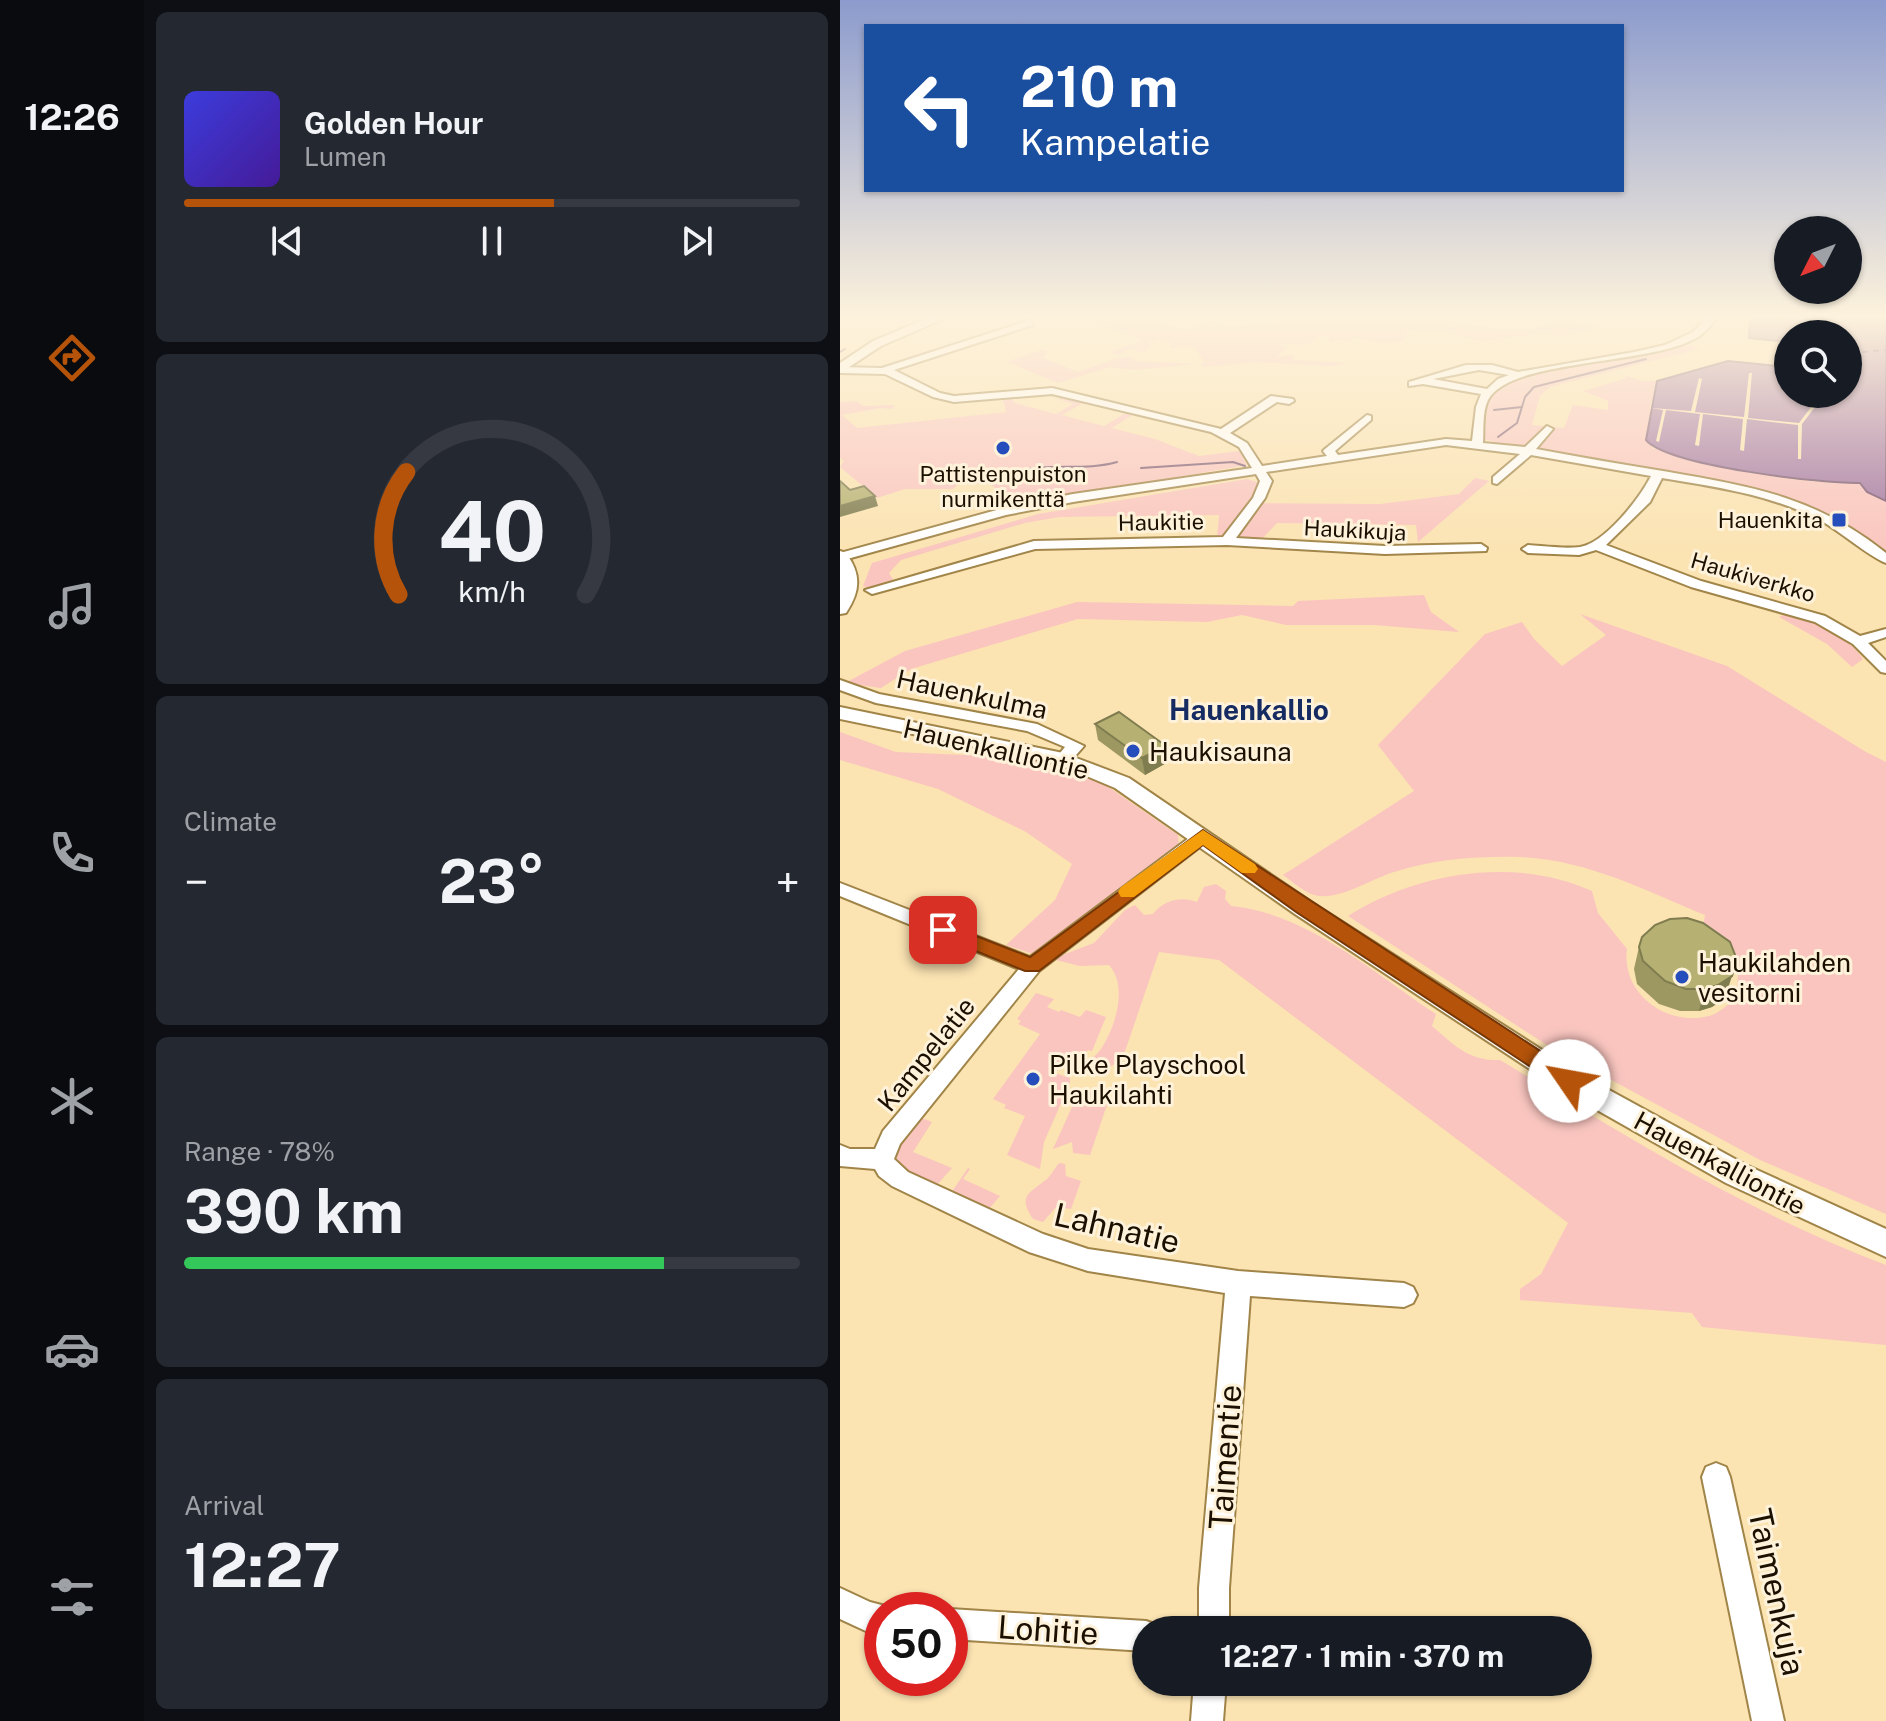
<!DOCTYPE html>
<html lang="en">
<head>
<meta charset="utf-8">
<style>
	:root { --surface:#171b24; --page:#242831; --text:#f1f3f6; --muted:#9ea1a6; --line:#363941; --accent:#b45309 }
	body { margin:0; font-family:"Public Sans",sans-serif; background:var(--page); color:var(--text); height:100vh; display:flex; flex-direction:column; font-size:30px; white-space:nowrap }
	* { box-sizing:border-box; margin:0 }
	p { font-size:26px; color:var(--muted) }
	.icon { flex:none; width:44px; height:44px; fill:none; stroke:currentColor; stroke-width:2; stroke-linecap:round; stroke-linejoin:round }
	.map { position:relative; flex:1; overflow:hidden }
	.drawer { display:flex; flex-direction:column; gap:12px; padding:12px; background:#0d0f14; width:696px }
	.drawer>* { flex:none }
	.banner { position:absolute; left:24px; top:24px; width:760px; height:168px; border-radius:0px; box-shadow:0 2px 6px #0004; background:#1a4fa0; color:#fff; overflow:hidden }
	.needle { width:52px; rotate:228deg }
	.controls { position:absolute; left:934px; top:216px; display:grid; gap:16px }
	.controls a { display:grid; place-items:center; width:88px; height:88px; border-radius:50%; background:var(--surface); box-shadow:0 2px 6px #0004; font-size:40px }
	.speed { position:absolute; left:24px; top:1592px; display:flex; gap:16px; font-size:40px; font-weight:700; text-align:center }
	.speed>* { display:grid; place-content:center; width:104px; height:104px; border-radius:50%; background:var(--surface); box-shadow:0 2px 6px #0004; line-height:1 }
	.speed .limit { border:12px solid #d22; background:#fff; color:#111 }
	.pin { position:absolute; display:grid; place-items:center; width:68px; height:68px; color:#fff; margin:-34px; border-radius:16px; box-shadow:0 4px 12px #0006 }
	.me { position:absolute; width:88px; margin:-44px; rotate:303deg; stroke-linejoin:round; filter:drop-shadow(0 0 6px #0008) }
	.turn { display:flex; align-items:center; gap:28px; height:168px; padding:0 24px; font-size:36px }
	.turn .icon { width:104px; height:104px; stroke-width:2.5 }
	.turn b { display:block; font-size:56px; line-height:68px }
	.big { font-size:60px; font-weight:700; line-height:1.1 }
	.drawer .widget { flex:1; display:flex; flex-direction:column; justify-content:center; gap:12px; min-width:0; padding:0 28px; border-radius:12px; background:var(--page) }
	.drawer .dial { align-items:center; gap:0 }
	.dial svg { height:208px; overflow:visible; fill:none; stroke:var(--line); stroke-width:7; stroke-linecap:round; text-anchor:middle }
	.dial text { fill:var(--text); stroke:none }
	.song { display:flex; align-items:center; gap:24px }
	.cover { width:96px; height:96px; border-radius:12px; background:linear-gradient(135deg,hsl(240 70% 55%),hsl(260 70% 35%)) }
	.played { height:8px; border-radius:4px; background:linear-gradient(90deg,var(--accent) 60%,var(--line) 60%) }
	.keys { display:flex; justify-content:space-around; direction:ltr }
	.heat { display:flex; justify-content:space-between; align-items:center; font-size:44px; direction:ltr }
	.charge { height:12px; border-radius:6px; background:linear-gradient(90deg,#34c759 78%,var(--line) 0) }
	.trip { position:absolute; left:292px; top:1616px; width:460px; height:80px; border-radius:40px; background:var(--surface); box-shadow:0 2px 6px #0004; font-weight:700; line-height:80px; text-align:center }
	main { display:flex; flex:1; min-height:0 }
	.menu { display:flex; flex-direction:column; width:144px; justify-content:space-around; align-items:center; background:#090b0e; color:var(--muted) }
	.menu .icon { width:56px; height:56px }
	.menu .on { color:var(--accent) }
	.menu b { font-size:36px; color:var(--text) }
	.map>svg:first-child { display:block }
	.green { fill:#fac5bf }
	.water { fill:#a276a4; stroke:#7a5773; stroke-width:2 }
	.pier { fill:#fbe3b2 }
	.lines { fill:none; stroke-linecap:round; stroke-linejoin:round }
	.stream-far1 { stroke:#7a5773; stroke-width:2 }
	.stream { stroke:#7a5773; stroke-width:3 }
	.ferry { stroke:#6a336e; stroke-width:2; stroke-dasharray:6 5; stroke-linecap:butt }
	.minor-casing { stroke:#a08448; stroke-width:4 }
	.major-casing { stroke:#a08448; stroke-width:4 }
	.minor { fill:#fff; fill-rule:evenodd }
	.major { fill:#fff; fill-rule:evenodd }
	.wall { fill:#9d9862 }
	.shaded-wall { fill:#7f7c50 }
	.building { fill:#b6b172; stroke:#7f7c50; stroke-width:2 }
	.route { fill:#b45309; stroke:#753606; stroke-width:2 }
	.slow { fill:#f59e0b }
	.poi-dot { fill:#254ebc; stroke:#fef2da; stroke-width:3 }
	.labels { text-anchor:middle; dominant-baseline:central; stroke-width:6; stroke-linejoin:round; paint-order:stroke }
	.far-poi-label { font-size:22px; fill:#1b1000; stroke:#fef2da }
	.far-street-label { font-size:22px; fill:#1b1000; stroke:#fef2da }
	.street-label { font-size:26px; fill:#1b1000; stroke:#fef2da }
	.poi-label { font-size:26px; fill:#1b1000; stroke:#fef2da; text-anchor:start }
	.neighbourhood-label { font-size:28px; font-weight:bold; fill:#152b61; stroke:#fef2da }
	.near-street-label { font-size:32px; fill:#1b1000; stroke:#fef2da }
</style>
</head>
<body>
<main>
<nav class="menu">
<b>12:26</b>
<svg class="icon on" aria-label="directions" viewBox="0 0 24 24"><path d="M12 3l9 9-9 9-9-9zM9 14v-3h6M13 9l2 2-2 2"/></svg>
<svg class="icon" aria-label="music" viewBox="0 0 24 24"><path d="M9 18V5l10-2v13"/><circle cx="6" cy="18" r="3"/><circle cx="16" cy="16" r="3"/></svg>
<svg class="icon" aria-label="phone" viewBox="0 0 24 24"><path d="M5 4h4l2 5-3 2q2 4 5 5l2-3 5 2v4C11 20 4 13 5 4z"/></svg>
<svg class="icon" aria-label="climate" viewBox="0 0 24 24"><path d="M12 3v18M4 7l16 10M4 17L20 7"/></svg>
<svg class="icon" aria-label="car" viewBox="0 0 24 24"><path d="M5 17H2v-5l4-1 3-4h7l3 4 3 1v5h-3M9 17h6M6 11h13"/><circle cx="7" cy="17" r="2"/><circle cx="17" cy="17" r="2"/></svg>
<svg class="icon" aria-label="filters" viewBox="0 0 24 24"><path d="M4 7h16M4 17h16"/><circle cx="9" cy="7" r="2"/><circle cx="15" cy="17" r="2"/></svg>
</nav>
<section class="drawer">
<div class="widget">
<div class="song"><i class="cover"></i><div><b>Golden Hour</b><p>Lumen</p></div></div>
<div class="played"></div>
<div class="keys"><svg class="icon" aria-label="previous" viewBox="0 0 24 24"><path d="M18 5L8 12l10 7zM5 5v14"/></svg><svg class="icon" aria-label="pause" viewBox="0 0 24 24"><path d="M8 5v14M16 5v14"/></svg><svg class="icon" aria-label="next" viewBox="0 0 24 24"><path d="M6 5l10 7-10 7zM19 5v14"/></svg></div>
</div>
<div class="widget dial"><svg viewBox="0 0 100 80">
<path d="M14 69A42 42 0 1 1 86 69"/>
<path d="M14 69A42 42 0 0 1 17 22" stroke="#b45309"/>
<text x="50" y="56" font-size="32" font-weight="700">40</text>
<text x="50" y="72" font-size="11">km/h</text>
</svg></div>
<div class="widget"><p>Climate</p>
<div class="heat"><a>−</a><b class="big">23°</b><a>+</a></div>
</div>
<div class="widget"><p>Range · 78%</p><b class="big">390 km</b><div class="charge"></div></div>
<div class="widget"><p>Arrival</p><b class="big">12:27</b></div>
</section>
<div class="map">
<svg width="1046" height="1721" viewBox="0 0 1046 1721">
	<rect width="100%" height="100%" fill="#fbe3b2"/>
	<g class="green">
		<path d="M 235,315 L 318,315 L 311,319 L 337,328 L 350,329 L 372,321 L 389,327 L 461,320 L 468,315 L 543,315 L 581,322 L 587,317 C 624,323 693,342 722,316 L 758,329 L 723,336 L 704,333 L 641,342 L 611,333 L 567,330 L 564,342 L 542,343 L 515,338 L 507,342 L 496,339 L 492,344 L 486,337 L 478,337 L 467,345 L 438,344 L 447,348 L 436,357 L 454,355 L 453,360 L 509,363 L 489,366 L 414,362 L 363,367 L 361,364 L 364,361 L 354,347 L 330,348 L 331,343 L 321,339 L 309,342 L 311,346 L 304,352 L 289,349 L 279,355 L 271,352 L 302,340 Z"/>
		<path d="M 839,345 L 850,345 L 859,349 L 710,387 L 700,396 L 692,425 L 724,428 L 733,405 L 768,410 L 768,401 L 743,391 L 787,378 L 783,375 L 802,381 L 817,381 L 810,408 L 812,448 C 878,467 952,485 1020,483 L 1027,492 L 1046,501 L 1046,551 L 997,518 L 910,488 L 840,473 L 664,445 L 644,439 L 648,399 C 693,357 781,363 839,345 Z"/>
		<polygon points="201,350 207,352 203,358 238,372 275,359 290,357 295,361 356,364 293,370 270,367 218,383 167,362"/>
		<polygon points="171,395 175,403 216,414 233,404 218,399 223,397 245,402 222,415 264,426 287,412 294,414 272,428 315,439 359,456 399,451 407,465 176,505 150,484 119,483 113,489 65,489 37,498 0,467 4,461 0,458 0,402 16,401 24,406 54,405 53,409 41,408 2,415 17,428 166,412 162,396"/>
		<polygon points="635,478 649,481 578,542 576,525 437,523 420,541 377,538 379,515 219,517 185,523 61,560 49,573 54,581 29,588 23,586 32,563 198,514 407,479 420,483 421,487 410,503 540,504 619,494"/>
		<polygon points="584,595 591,612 619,632 534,625 446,625 402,615 367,622 238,619 71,669 41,688 5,683 65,651 237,602 453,606 458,601"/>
		<path d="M 949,613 C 977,623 1006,633 1023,659 L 1012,667 L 987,644 L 939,617 Z"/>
		<path d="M 740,614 L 887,666 L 1026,752 L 1046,762 L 1046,1214 L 920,1160 L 710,1047 L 508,916 C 577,872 675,856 752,891 L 758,913 L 787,949 C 781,993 826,1027 869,1016 C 878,1014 888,1004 896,999 L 898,974 L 862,932 L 865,915 C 805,890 747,860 681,857 C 638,856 595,859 554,872 C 531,879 504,898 479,896 C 467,895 453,882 443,875 L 574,791 L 538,745 L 645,634 L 682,622 L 694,639 L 722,666 L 766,635 Z"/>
		<polygon points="0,732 56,752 197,758 248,773 338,835 339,846 193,954 166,945 215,900 232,864 186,832 98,789 0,760"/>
		<path d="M 376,884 L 386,891 L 385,899 L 391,906 C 467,913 534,973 596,1014 L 592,1026 C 615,1046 629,1061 660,1060 C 786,1136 908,1213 1046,1265 L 1046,1345 L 862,1327 L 852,1313 L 680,1300 L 680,1289 L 701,1274 L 728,1223 L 379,960 L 319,952 L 282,1060 L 255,1075 L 242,1074 C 246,1063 254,1058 261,1049 C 276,1026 288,986 269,965 L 240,966 L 212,959 L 254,943 L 285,910 L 295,905 L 304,915 L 313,914 C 324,900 341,896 357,902 L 364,887 Z"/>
		<polygon points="196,993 214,999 207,1007 219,1012 221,1010 240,1017 246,1010 266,1017 252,1051 248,1050 234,1070 220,1067 215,1073 230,1078 230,1083 204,1142 200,1169 167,1155 185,1116 164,1108 166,1105 153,1099 200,1034 178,1024 181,1021 177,1019"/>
		<polygon points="245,1091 265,1094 269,1099 250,1155 233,1153 232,1142 213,1149 236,1098"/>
		<polygon points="79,1117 92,1122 73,1152 112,1168 96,1186 68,1173 56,1158 56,1147"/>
		<path d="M 219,1163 L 225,1164 L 226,1176 L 241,1181 L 231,1209 L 216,1207 L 203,1222 L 193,1219 C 177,1195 190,1193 207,1179 C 211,1175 215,1168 219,1163 Z"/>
		<polygon points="128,1168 130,1169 123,1179 160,1196 148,1210 111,1193"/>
	</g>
	<path class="water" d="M 910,315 L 1046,315 L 1046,501 L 1027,492 L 1020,483 C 984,484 828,466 806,440 L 817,381 L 888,361 L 948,367 L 948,394 L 1008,394 L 1008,334 L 948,334 L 948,342 L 909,338 Z"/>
	<polygon class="pier" points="909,373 912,373 908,418 959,423 981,394 985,394 962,424 961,459 958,459 958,425 907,419 904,451 900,450 903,419 863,414 859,446 855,445 860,414 826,410 819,442 816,441 823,410 811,408 851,411 859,378 862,379 855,412 904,417"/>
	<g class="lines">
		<g class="stream-far1">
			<polyline points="0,352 5,349"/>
			<polyline points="654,410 682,407"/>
			<polyline points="658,437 677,423 685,397 694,387 806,359"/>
			<polyline points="301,468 393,462 405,466"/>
			<path d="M 183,470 C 214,463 246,471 277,462"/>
		</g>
		<polyline class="stream" points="115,479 172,476"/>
		<polyline class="ferry" points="1022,352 1046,350"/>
		<defs>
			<g id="minor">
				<path d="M 870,315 L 880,315 C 873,322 866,332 858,337 C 811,366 670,358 648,400 C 642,412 644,430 643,443 L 685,447 L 707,426 L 713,429 L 696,449 C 740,457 785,465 829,472 C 914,487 976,497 1046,553 L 1046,563 C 1028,556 999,530 978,519 C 928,494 876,487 822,478 L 810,502 L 766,545 L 861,581 L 985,616 L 1020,636 L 1046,629 L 1046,637 L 1028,643 L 1046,661 L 1046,673 L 1041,672 L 1013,644 L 975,622 L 851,587 L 756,550 L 739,555 L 688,553 L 682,549 L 688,545 C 704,546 723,549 740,547 C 765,543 800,498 811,476 L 691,455 L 657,484 L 653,483 L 653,477 L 680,454 L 606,445 L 426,472 L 432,481 L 425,498 L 396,538 L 545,546 L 641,544 L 647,548 L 646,551 L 545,554 L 387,545 L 195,549 L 32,594 L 25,590 L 194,541 L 383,537 L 413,498 L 420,481 L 416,474 L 233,502 L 166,515 L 0,561 L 0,553 L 164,508 L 233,494 L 412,468 L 399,447 L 371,432 L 212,394 L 114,402 L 93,397 L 45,374 L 0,373 L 0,367 L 42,368 L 190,320 L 193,325 L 54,370 L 100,393 L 114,396 L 212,388 L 381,429 L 431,396 L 453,399 L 454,401 L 449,404 L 437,402 L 390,433 L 407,443 L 422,466 L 487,456 L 483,451 L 485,449 L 527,415 L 531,416 L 531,420 L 495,451 L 498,455 L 606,439 L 632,441 L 636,407 L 641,394 L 583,384 L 569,386 L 569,382 L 626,365 L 652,365 L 678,372 L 794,352 L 825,345 L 853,332 ZM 639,370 L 669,375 L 658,379 L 647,389 L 593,379 Z"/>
				<polygon points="0,680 39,694 197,724 244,746 229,763 217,763 215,759 225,747 187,731 36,703 0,690"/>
				<polygon points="363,830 372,836 369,840 199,971 60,1144 54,1159 68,1172 203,1234 248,1249 398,1271 564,1283 573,1287 577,1295 573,1303 564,1307 410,1296 389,1588 389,1630 359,1630 359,1588 385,1293 248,1271 189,1252 52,1186 39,1176 35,1169 0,1166 0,1145 10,1149 35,1149 43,1131 179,969 0,896 0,883 190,957 357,832"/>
				<polygon points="876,1463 886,1467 890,1477 944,1721 912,1721 862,1477 866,1467"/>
				<polygon points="0,1588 30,1602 53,1608 42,1610 42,1634 28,1632 0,1619"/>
				<polygon points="110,1609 306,1621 317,1625 319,1630 306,1630 306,1651 110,1639 110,1610 107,1610"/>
				<polygon points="354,1682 386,1682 383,1721 351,1721"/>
			</g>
			<g id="major">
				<polygon points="95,315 112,315 41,346 0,373 0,363 33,341"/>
				<path d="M 0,551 L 6,553 C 21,574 21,590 6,613 L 0,614 Z"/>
				<polygon points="0,707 223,753 289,778 471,902 738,1073 906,1165 1046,1229 1046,1257 886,1183 720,1089 455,914 275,788 218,764 0,719"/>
			</g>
		</defs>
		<use href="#minor" class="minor-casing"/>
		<use href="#major" class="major-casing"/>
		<use href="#minor" class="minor"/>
		<use href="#major" class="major"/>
	</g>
	<g class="wall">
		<polygon points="255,724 328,762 305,775 258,740"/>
		<polygon points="799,947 885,998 872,1007 859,1011 840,1011 819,1004 797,984 794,969"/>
	</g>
	<g class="shaded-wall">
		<polygon points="35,496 38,506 0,517 0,506"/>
		<polygon points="326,746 328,762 305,775 302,758"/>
		<polygon points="897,960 885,998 872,1007 859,1011 865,989"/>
	</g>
	<g class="building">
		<polygon points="0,481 10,490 24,486 35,496 0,506"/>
		<polygon points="279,712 326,746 302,758 255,724"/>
		<polygon points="847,918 863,923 890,942 897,960 892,976 878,985 865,989 846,989 825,981 803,961 799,947 802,937 815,925 830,919"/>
	</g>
	<linearGradient id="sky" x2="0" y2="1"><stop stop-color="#8c9bcd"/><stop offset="0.57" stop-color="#fdf2dc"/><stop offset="1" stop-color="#fdf2dc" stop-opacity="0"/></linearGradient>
	<rect width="1046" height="556" fill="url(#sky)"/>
	<polygon class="route" points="363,830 737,1075 740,1081 737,1087 729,1090 721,1087 456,912 363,845 199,971 185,971 96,935 94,930 103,923 190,957"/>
	<polygon class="slow" points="363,830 415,864 418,869 415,873 402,873 363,845 294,897 281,897 278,892 281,887"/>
	<g class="poi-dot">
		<circle cx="163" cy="448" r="8"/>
		<rect x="991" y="512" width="16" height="16" rx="4"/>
		<circle cx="293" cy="751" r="8"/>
		<circle cx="842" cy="977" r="8"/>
		<circle cx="193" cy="1079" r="8"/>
	</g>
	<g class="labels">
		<g class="far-poi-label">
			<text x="163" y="474">Pattistenpuiston<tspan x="163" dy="25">nurmikenttä</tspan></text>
			<text x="983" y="520" text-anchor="end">Hauenkita</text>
		</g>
		<g class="far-street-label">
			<text transform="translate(321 522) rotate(-1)">Haukitie</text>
			<text transform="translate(515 530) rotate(3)">Haukikuja</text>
			<text transform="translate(913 577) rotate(16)">Haukiverkko</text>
		</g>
		<g class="street-label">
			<text transform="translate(132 694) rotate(12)">Hauenkulma</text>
			<text transform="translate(156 749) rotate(13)">Hauenkalliontie</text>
			<text transform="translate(86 1054) rotate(-51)">Kampelatie</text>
			<text transform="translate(880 1163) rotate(28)">Hauenkalliontie</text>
		</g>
		<g class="poi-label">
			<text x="309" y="751">Haukisauna</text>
			<text x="858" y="962">Haukilahden<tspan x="858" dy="30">vesitorni</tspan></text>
			<text x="209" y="1064">Pilke Playschool<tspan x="209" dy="30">Haukilahti</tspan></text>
		</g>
		<g class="neighbourhood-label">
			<text x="409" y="709">Hauenkallio</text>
		</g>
		<g class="near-street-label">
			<text transform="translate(277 1228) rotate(13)">Lahnatie</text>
			<text transform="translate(385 1457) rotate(-86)">Taimentie</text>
			<text transform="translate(937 1592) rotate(78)">Taimenkuja</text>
			<text transform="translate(208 1630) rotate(4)">Lohitie</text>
		</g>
	</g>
</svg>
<div class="controls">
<a><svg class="needle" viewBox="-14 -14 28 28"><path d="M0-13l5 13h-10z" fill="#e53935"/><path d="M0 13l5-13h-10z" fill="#9ea1a6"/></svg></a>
<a><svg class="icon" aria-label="search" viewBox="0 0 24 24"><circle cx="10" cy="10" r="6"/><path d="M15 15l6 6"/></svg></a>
</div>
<div class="speed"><div class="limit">50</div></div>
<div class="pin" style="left:103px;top:930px;background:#d93025"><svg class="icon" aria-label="arrive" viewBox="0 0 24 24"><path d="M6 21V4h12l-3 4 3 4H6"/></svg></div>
<svg class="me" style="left:729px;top:1081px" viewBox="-20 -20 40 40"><circle r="19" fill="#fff"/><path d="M0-13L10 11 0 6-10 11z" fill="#b45309"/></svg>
<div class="trip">12:27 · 1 min · 370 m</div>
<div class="banner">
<div class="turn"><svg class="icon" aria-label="left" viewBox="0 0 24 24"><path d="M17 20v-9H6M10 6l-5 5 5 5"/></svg><div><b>210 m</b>Kampelatie</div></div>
</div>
</div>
</main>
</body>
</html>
